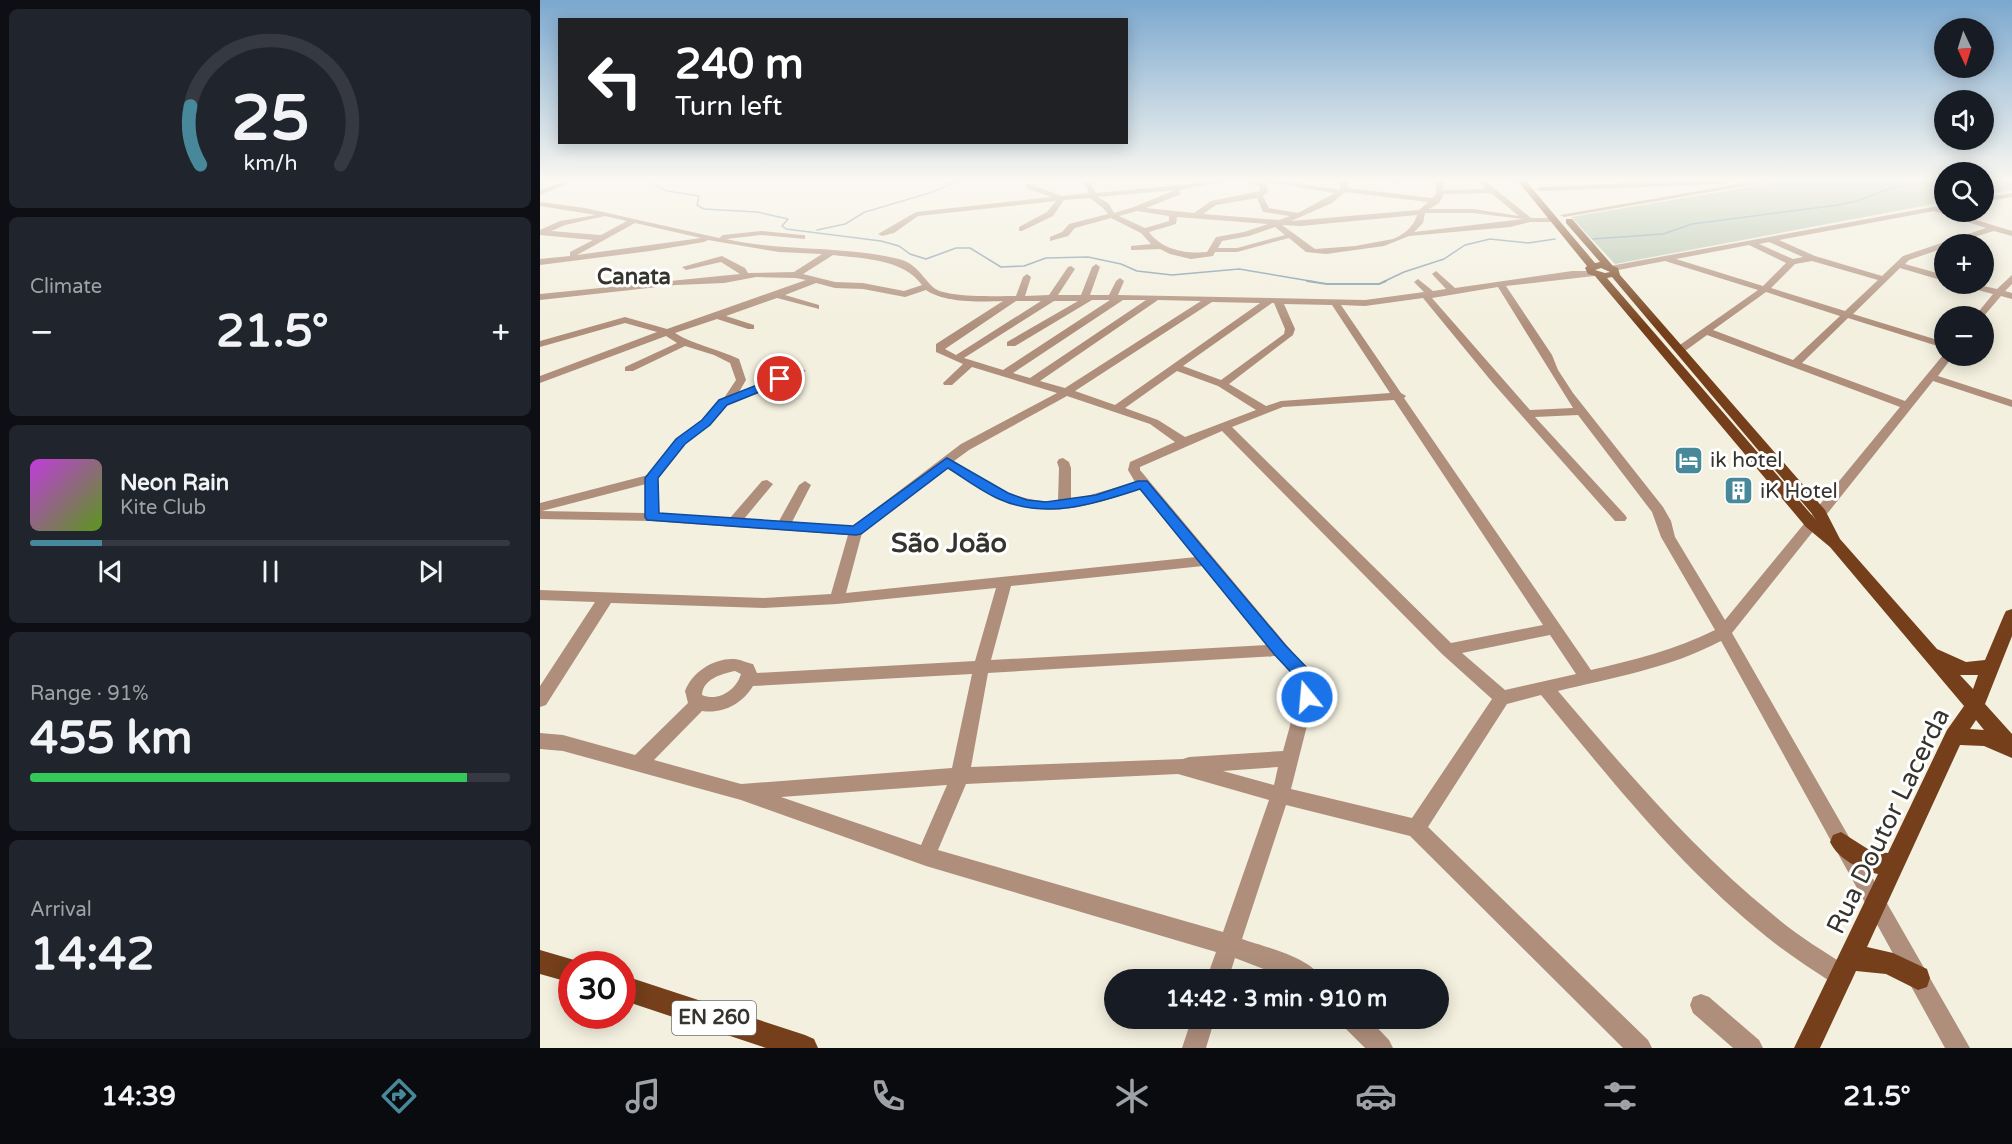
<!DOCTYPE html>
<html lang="en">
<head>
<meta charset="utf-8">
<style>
	:root { --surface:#171b24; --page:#20242c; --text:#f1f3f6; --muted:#9ea1a6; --line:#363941; --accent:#47889b }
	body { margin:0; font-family:"Varela Round",sans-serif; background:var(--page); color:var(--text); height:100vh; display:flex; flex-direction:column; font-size:22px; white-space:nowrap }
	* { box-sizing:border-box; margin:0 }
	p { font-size:20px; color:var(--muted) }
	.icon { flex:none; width:33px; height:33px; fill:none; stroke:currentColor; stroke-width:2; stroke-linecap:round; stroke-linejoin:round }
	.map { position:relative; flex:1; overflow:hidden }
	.sheet { display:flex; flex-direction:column; gap:9px; padding:9px; background:#0d0f14; width:540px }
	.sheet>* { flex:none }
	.top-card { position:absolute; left:18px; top:18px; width:570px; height:126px; border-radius:0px; box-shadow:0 3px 15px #0003; background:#202124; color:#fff; overflow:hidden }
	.needle { width:39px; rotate:176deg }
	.tools { position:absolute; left:1394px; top:18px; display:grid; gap:12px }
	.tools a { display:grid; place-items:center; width:60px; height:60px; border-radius:50%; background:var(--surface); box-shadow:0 3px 15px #0003; font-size:30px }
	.speed { position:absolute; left:18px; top:951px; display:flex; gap:12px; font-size:30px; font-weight:700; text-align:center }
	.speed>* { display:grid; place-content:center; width:78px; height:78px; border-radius:50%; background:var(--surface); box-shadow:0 3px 15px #0003; line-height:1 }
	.speed .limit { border:9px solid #d22; background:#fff; color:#111 }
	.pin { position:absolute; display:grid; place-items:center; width:51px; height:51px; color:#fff; margin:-26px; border:3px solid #fff; border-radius:50%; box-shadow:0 2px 6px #0007 }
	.me { position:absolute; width:66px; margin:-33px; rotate:343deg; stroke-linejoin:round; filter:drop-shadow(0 0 4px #0008) }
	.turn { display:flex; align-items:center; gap:21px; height:126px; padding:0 18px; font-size:27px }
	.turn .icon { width:78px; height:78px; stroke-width:2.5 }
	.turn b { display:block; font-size:42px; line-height:51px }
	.big { font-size:45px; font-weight:800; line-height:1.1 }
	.sheet .tile { flex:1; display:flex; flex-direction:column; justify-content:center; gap:9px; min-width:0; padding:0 21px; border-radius:9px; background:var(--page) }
	.sheet .dial { align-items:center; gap:0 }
	.dial svg { height:156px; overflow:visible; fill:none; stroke:var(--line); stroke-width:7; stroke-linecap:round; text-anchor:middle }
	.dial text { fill:var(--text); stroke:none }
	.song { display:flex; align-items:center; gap:18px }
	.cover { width:72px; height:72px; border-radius:9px; background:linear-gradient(135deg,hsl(290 70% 55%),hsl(90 70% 35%)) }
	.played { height:6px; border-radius:3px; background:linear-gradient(90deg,var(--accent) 15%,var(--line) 15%) }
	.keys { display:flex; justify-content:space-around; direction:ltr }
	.heat { display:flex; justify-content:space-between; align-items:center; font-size:33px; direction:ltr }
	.charge { height:9px; border-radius:4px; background:linear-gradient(90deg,#34c759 91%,var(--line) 0) }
	.trip { position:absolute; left:564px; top:969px; width:345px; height:60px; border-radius:30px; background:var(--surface); box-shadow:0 3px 15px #0003; font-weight:800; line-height:60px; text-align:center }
	.tabs { display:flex; height:96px; justify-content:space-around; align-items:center; background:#090b0e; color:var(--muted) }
	.tabs .icon { width:42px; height:42px }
	.tabs .active { color:var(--accent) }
	.tabs b { font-size:27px; color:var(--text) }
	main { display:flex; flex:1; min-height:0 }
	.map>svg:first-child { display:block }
	.green { fill:#b4c4ae }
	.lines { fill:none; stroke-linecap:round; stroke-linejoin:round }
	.stream-far1 { stroke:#7895aa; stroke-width:1.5 }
	.stream { stroke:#7895aa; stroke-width:2 }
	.minor { fill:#af8f7c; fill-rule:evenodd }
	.major { fill:#743f1a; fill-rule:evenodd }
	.route { fill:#1a73e8; stroke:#114b97; stroke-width:1.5 }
	.labels { text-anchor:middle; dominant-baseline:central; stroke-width:6; stroke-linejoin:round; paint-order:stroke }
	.shield { fill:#fff; stroke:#72716d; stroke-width:1.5 }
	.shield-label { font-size:20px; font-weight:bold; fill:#36342e }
	.poi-label { font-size:21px; fill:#36342e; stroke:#fff; text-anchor:start }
	.far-district-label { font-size:22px; font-weight:bold; fill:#36342e; stroke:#fff }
	.near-street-label { font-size:26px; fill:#36342e; stroke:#fff }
	.district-label { font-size:27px; font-weight:bold; fill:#36342e; stroke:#fff }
</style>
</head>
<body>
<main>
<section class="sheet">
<div class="tile dial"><svg viewBox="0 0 100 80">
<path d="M14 69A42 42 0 1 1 86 69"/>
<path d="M14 69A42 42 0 0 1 9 39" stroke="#47889b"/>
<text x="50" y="56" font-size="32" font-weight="700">25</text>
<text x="50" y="72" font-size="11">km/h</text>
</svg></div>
<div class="tile"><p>Climate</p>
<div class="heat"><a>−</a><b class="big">21.5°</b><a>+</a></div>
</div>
<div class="tile">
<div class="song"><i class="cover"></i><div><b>Neon Rain</b><p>Kite Club</p></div></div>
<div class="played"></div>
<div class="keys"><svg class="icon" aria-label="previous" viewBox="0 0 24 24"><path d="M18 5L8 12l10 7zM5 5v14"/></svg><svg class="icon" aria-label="pause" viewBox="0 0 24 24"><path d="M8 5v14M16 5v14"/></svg><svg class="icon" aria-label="next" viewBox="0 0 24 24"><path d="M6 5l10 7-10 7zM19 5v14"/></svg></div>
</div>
<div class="tile"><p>Range · 91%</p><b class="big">455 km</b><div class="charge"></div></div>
<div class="tile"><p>Arrival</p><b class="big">14:42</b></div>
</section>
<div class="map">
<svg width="1472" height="1048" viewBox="0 0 1472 1048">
	<rect width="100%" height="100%" fill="#f3f0df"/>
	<g class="green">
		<polygon points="1251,180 1404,180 1404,202 1075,264 1031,217"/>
		<polygon points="1443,180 1472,180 1472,190 1443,195"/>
	</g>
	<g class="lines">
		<g class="stream-far1">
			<polyline points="116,180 115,185 127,191 159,196 157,205 164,209 217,212 248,219 242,226 246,229 341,241 359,246 370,254 386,259 416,248 430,248 461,267 484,266 506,258 548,257 581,264 597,271 632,275 699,269 776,282"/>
			<polyline points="277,230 305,224 325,212 393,192 419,180"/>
			<polyline points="1053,239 1123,234 1152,224 1298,205 1317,201 1354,187 1404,181"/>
			<polyline points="843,282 864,272 904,259 925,245 950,239 988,243 1015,239"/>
		</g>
		<polyline class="stream" points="767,281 787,284 839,284 846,281"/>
		<g class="minor">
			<path d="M 542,180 L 549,180 L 556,193 L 693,180 L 639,190 L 641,194 L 606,208 L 654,213 L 671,201 L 720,191 L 720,187 L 703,180 L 713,180 L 726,184 L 728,192 L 723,196 L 729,208 L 758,213 L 795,193 L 717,180 L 736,180 L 800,190 L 801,180 L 808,180 L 808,188 L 892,198 L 896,194 L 896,180 L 903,180 L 903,190 L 946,189 L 936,180 L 944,180 L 991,218 L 1015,218 L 1019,220 L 1015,222 L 990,222 L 970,227 L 869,236 L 844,246 L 786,254 L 766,252 L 749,238 L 697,252 L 675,252 L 673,256 L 651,259 L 630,254 L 620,249 L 594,250 L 591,250 L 591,246 L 611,244 L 601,233 L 571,218 L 535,228 L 528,236 L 510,241 L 510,237 L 522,232 L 529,224 L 568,214 L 563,208 L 550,198 L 524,200 L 513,216 L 482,231 L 479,231 L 479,227 L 507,212 L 516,201 L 378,216 L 354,233 L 342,236 L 338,234 L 376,212 L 511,197 L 486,188 L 486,184 L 489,184 L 522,196 L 549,193 ZM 635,190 L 594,207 L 574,213 L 569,204 L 558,197 ZM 805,192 L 888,202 L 879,210 L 751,221 L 792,203 ZM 951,193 L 979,216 L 933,209 L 889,209 L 899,203 L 904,194 ZM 717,198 L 723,212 L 750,216 L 739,220 L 663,214 L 676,205 ZM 597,211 L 629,216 L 629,221 L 605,228 L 579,216 ZM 885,213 L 933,213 L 983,219 L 874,232 L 883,223 ZM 877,215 C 874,227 863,235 853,239 L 815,246 L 775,249 L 742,225 L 761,226 ZM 637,217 L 728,224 L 704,232 L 676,237 L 667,252 C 646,254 622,250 609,232 L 636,224 ZM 735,227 L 745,235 L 697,248 L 678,248 L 682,241 L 709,236 Z"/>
			<polygon points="855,180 861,180 862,182 856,183"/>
			<polygon points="1173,180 1186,182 1182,184 1001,191 997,189 1001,187"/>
			<polygon points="1222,180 1239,180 1024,217 1020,215"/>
			<polygon points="23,182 29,183 0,195 0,190"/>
			<polygon points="1472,193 1472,197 1443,202 1443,198"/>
			<path d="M 0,202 L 45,208 L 179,238 L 183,235 L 221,231 L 262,235 L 265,235 L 265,239 L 221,235 L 186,239 C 243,252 302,245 359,259 C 377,264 382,277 394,288 C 407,298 458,296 476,296 L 483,277 L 487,274 L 491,277 L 485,296 L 509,295 L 528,267 L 531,266 L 535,269 L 518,295 L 541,295 L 552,267 L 556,264 L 560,267 L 550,295 L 569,295 L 576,281 L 580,278 L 584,281 L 578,295 L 825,300 L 884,292 L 874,282 L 878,279 L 893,291 L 906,289 L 892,274 L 896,271 L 915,288 L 1032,271 L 1057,271 L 1057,275 L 1054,276 L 966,286 L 1012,355 L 1018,370 L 1033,393 L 1123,507 L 1131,521 L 1135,537 L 1185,620 L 1360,407 L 1167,335 L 1145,351 L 1137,351 L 1137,347 L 1218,290 L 1125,261 L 1073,271 L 1070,270 L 1070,266 L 1404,205 L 1404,212 L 1410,212 L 1472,231 L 1472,236 L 1454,231 L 1412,244 L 1404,244 L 1404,248 L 1369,260 L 1365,264 L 1404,275 L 1404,281 L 1360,268 L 1313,314 L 1404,342 L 1404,348 L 1308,318 L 1262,363 L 1365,401 L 1404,354 L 1413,356 L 1398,376 L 1472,400 L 1472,407 L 1393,381 L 1192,633 L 1430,1048 L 1405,1048 L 1181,641 C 1130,668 1072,678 1018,691 C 1084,768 1152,849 1231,913 C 1255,934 1283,951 1310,968 L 1313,976 L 1310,984 L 1302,987 L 1294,984 C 1267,966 1240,949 1216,928 C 1135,861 1068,776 1001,695 L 967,704 L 888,827 L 1108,1040 L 1112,1048 L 1083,1048 L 870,836 L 746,805 L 702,939 C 724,947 773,957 782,980 L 752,980 L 695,958 L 688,980 L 666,980 L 676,952 L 386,866 L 201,800 L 23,751 L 0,749 L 0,733 L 23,735 L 95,755 L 148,703 L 145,691 C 152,672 174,658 194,659 C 200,659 207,663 213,664 L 217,673 L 435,661 L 456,588 L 297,604 L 224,608 L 71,603 L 6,705 L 0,707 L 0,686 L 55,602 L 0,600 L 0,590 L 224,598 L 291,594 L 308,535 L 112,521 L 0,519 L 0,503 L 108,475 L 137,438 L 162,421 L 179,401 L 184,398 L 196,380 L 190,363 L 174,355 L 145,346 L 93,371 L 85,371 L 85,367 L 137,343 L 126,336 L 0,383 L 0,376 L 117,332 L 85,323 L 0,347 L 0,341 L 85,317 L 127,329 L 266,280 L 256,278 L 216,277 L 184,283 L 136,285 L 0,300 L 0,294 L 200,274 L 181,262 L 146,270 L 142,267 L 182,256 L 205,268 L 208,273 L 254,272 L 282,254 L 239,252 L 168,240 L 164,242 L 110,251 L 0,265 L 0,259 L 30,256 L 30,252 L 53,240 L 0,235 L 0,230 L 20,221 L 56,215 L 0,206 ZM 1394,211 L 1446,228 L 1363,256 L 1342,276 L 1275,256 L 1239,240 ZM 65,216 L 87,221 L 61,235 L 11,231 L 25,225 ZM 95,223 L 161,238 L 37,255 ZM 1229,242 L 1263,257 L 1253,259 L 1219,244 ZM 1209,245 L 1246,263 L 1223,286 L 1136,259 ZM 293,255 C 324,259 362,258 382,285 L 364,291 L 323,283 L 295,282 L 263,274 ZM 1272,261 L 1338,280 L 1305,311 L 1231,288 L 1255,264 ZM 276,283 L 295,288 L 323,289 L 365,297 L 386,290 C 404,303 442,302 463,301 L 396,344 L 396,352 L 423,364 L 403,383 L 404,385 L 412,385 L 432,367 L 517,393 L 421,444 L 313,526 L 252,522 L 271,485 L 265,481 L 259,485 L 239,521 L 204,519 L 233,484 L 227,480 L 222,481 L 190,518 L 119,513 L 118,478 L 145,444 L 170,425 L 187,405 L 266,371 L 261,368 L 257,369 L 199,392 L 206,380 L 199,359 C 178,349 154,345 135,333 L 177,319 L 208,329 L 214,329 L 214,325 L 186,316 L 237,298 L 279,309 L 279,305 L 245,295 ZM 958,287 L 1033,408 L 990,410 L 892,298 ZM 1226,292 L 1300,316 L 1253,360 L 1173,330 ZM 883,298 L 952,382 L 1075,521 L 1085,521 L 1087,518 L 1085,515 L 995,417 L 1038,415 L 1112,512 L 1121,537 L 1175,630 C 1135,650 1094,660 1051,670 L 864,398 L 866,396 L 861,393 L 801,305 L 825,306 ZM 552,300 L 570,300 L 463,370 L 424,358 L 514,301 L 538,301 L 467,342 L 467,346 L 475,346 ZM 583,300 L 606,300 L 490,378 L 473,373 ZM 618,300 L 661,301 L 525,388 L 500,381 ZM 476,301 L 501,301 L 416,355 L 405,349 ZM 672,302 L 720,303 L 575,405 L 535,391 ZM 732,303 L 734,303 L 745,329 L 744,334 L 681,380 L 643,366 ZM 744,304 L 792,305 L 850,393 L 741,401 L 726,406 L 689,384 L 753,335 L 755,329 ZM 637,371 L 678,386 L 716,410 L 645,437 L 618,420 L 585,408 ZM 527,396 L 610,424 L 635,442 L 590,462 L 588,470 L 595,482 L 533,500 L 531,500 L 531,468 L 529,462 L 523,458 L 519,459 L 517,462 L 519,468 L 518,501 L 516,502 C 474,501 448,484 414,461 L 429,450 ZM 854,400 L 1003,625 L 911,643 L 692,427 L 743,407 ZM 682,431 L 902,654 L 952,699 L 872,818 L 751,789 L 777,686 L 775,679 L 600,470 L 600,467 ZM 407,467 C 484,520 514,519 600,489 L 656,557 L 306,593 L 322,533 ZM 106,484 L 105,513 L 2,511 ZM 663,566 L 727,645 L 451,660 L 471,586 ZM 1010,635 L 1036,674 L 965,690 L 922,653 ZM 736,656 L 760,682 L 761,686 L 743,751 L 649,757 L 643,759 L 431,767 L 448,673 ZM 195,671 L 201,674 C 196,690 179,702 162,695 C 163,679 181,674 195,671 ZM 432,674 L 412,768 L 201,784 L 114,760 L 162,711 C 183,714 202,704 213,686 ZM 738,767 L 734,785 L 683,771 ZM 638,774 L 729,800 L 683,932 L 398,850 L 426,784 ZM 407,785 L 381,845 L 241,797 Z"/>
			<polygon points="1472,275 1472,284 1465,291 1472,293 1472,299 1461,296 1443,317 1435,316 1453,294 1422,286 1421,284 1434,284 1457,289"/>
			<polygon points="1161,994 1169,997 1219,1040 1223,1048 1193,1048 1153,1013 1150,1005 1153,997"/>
			<polygon points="652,1018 675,1018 666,1048 642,1048"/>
			<polygon points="800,1018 828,1018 849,1040 853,1048 825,1048 803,1026"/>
		</g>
		<g class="major">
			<path d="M 977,180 L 985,180 L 1055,263 L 1060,262 L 1026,223 L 1026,219 L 1032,219 L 1073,266 L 1078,268 L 1080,275 L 1285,510 L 1300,539 L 1397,649 L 1426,662 L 1445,660 L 1464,615 L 1466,611 L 1472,609 L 1472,636 L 1445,704 L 1472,734 L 1472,758 L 1444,746 L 1420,745 L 1327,947 L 1353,953 L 1387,969 L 1390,978 L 1387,987 L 1378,990 L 1346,974 L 1316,971 L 1280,1048 L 1254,1048 L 1338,874 C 1320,870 1298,859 1290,842 L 1293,835 L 1301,832 L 1331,851 L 1348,853 L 1407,730 L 1424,706 L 1290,547 L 1266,527 L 1055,276 L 1048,274 L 1045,268 L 1047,266 ZM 1061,268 L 1070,272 L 1065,273 L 1055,270 ZM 1072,277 L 1273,515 L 1276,520 L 1067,278 ZM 1420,675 L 1438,675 L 1433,689 ZM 1436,720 L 1444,730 L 1430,729 Z"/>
			<polygon points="0,950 41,962 42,964 32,964 32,983 0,974"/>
			<polygon points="82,975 265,1035 274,1039 278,1048 226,1048 82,1000"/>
		</g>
	</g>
	<linearGradient id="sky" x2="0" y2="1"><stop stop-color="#7ba8cf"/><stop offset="0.55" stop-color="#faf8f1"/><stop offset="1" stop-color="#faf8f1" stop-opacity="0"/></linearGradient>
	<rect width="1472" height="327" fill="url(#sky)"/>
	<path class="route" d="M 240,376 L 244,377 L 244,382 L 187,405 L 170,425 L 145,444 L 118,478 L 119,513 L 313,526 L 407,458 L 468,493 L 487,500 L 506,502 L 556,495 L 598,481 L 607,481 L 745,645 L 773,674 L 778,686 L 773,702 L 767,704 L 761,702 L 759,697 L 760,682 L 734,654 L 600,489 C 555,504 505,520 459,499 C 441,491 424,478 408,468 L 321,534 L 316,535 L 107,520 L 105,517 L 105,478 L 136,439 L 162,420 L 179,400 Z"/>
	<defs>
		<symbol id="hotel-square" viewBox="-11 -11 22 22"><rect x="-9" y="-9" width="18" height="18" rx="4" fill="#47889b" stroke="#fff"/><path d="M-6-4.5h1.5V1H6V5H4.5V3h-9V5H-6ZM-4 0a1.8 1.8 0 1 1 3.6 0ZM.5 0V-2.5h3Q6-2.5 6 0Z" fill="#fff"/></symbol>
		<symbol id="building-square" viewBox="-11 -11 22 22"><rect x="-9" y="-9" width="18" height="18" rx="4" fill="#47889b" stroke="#fff"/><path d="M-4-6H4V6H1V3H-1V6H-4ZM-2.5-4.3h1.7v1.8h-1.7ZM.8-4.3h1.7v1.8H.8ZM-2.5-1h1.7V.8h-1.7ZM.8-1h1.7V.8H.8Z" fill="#fff"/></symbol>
	</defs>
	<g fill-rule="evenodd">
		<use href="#hotel-square" x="1132" y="444" width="33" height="33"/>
		<use href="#building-square" x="1182" y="474" width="33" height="33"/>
	</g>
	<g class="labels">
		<rect class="shield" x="132" y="1001" width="84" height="34" rx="4.5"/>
		<g class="shield-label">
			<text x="174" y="1018">EN 260</text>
		</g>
		<g class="poi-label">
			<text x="1170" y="460">ik hotel</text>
			<text x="1220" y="491">iK Hotel</text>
		</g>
		<g class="far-district-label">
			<text x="94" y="277">Canata</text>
		</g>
		<g class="near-street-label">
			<text transform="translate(1348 821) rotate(-64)">Rua Doutor Lacerda</text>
		</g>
		<g class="district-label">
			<text x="409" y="543">São João</text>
		</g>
	</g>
</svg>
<div class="tools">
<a><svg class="needle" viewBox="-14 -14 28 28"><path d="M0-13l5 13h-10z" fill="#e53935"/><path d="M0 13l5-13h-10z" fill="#9ea1a6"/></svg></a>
<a><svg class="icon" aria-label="sound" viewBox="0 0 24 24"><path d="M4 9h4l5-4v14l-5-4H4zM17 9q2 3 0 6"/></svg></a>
<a><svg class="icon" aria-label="search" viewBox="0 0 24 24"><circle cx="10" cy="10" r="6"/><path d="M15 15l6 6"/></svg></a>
<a>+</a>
<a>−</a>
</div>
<div class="speed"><div class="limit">30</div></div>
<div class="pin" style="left:240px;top:379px;background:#d93025"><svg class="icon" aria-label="arrive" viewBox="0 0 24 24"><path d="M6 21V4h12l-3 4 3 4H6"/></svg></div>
<svg class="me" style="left:767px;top:697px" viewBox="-20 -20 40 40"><circle r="17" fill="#1a73e8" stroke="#fff" stroke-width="3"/><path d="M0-11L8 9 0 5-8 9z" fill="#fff"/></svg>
<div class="trip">14:42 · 3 min · 910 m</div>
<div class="top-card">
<div class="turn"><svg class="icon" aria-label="left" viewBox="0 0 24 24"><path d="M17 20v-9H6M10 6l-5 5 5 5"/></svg><div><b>240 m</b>Turn left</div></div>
</div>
</div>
</main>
<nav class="tabs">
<b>14:39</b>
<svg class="icon active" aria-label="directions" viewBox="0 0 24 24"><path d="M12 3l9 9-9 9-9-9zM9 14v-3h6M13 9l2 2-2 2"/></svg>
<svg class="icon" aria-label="music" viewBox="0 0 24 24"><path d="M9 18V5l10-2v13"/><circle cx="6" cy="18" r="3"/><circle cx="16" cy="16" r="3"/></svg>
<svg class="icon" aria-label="phone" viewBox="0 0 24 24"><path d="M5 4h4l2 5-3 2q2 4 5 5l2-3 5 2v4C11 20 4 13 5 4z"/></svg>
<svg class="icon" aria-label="climate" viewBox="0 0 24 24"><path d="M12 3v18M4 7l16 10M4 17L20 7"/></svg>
<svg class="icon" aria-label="car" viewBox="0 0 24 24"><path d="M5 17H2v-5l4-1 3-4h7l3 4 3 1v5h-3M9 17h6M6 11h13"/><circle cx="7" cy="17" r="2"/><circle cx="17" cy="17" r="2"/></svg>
<svg class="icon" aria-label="filters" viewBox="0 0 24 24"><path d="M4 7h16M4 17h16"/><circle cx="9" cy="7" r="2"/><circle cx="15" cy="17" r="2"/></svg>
<b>21.5°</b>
</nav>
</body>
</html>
